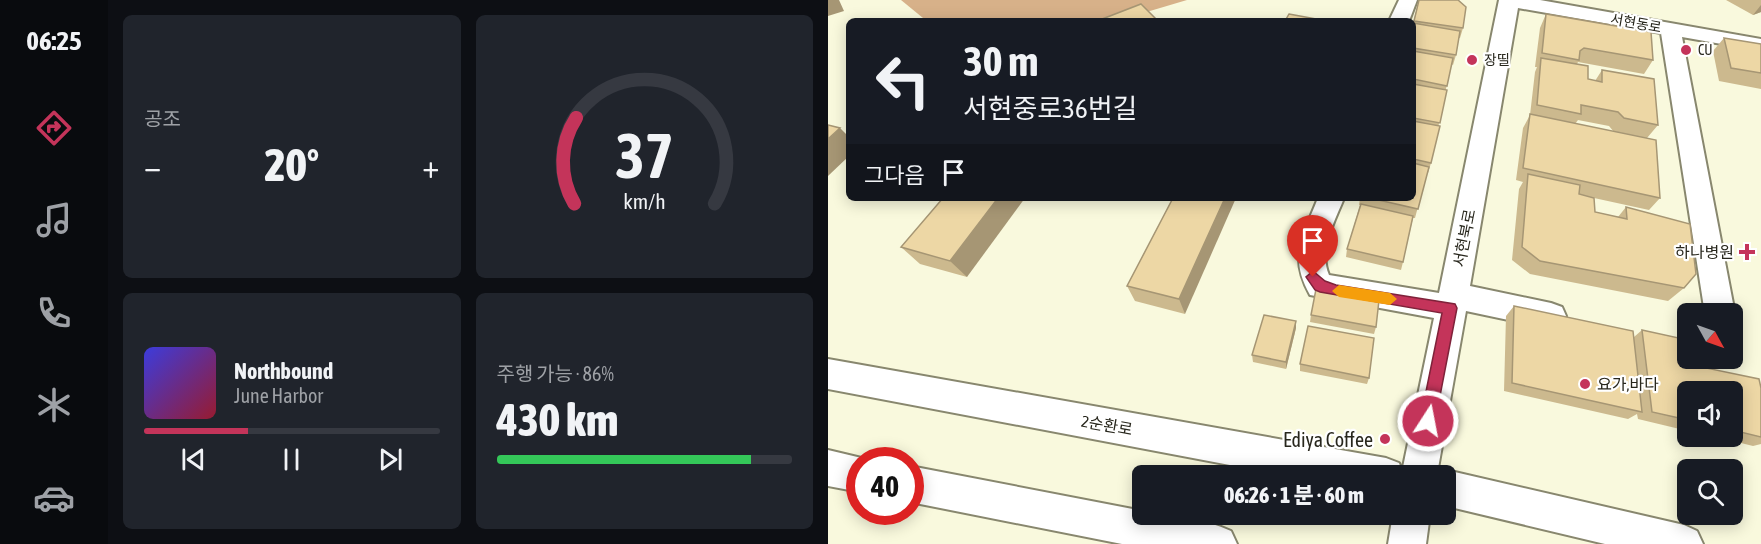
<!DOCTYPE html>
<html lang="ko">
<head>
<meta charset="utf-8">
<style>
	:root { --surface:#171b24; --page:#20242c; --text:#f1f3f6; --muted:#9ea1a6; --line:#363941; --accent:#c4345a }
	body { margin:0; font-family:"Asap Condensed","Noto Sans KR",sans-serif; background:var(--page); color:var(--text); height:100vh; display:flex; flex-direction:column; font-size:22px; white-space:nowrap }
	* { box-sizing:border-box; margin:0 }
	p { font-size:20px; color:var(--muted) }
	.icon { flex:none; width:33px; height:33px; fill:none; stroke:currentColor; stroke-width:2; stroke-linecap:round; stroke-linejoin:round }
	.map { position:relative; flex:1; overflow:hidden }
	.sheet { display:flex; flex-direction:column; gap:15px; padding:15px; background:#0d0f14; width:720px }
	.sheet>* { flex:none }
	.banner { position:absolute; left:18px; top:18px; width:570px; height:183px; border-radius:9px; box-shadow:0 3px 15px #0003; background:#171b24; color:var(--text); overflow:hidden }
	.needle { width:39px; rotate:130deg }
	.fabs { position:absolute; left:849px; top:303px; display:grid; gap:12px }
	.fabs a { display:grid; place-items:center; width:66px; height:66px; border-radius:9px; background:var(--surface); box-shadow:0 3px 15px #0003; font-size:30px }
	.speed { position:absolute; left:18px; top:447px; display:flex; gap:12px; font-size:30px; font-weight:700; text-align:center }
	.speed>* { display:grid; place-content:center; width:78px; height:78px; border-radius:50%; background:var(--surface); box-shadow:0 3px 15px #0003; line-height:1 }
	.speed .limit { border:9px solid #d22; background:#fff; color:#111 }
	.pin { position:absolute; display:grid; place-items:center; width:51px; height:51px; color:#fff; margin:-62px -26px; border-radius:50% 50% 50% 0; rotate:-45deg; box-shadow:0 0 6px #0007 }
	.pin .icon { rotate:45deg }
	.me { position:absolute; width:66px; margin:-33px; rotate:11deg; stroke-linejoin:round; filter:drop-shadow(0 0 4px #0008) }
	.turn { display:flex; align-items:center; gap:21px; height:126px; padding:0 18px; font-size:27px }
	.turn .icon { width:78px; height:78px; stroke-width:2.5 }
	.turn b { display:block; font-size:42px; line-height:51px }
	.then { display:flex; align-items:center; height:57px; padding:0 18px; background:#0003; gap:12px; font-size:22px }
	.big { font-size:45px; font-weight:800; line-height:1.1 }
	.sheet .card { flex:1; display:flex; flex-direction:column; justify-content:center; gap:9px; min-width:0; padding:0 21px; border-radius:9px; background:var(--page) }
	.sheet .dial { align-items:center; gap:0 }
	.dial svg { height:156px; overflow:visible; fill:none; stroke:var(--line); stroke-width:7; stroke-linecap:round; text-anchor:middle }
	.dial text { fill:var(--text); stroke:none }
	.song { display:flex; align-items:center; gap:18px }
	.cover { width:72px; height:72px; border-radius:9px; background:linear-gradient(135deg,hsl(240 70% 55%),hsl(350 70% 35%)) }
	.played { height:6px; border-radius:3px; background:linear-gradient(90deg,var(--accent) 35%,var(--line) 35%) }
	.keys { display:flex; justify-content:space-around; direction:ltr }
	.heat { display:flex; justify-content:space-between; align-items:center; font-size:33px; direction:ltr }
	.charge { height:9px; border-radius:4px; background:linear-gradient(90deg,#34c759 86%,var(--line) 0) }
	.sheet .tiles { flex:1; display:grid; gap:15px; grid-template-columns:repeat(2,1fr) }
	.trip { position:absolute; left:304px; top:465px; width:324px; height:60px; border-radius:9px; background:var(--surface); box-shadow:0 3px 15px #0003; font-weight:800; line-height:60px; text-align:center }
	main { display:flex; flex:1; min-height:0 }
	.menu { display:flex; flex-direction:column; width:108px; justify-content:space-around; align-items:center; background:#090b0e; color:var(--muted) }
	.menu .icon { width:42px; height:42px }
	.menu .selected { color:var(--accent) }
	.menu b { font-size:27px; color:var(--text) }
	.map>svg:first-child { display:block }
	.forest { fill:#d7b189 }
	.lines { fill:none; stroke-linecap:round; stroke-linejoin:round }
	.minor-casing { stroke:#88876e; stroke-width:4 }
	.minor { fill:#fff; fill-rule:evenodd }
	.wall { fill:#ccb98e; fill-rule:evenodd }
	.shaded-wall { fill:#a69674 }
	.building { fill:#edd7a5; stroke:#a69674; stroke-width:1.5 }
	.route { fill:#c4345a; stroke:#7f223a; stroke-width:1.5 }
	.slow { fill:#f59e0b }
	.poi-dot { fill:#c4345a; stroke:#fff; stroke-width:2 }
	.labels { text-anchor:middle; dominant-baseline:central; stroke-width:4.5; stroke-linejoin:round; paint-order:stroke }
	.far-street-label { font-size:14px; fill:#28271d; stroke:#fff }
	.far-poi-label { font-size:14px; fill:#28271d; stroke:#fff; text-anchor:start }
	.street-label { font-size:16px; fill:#28271d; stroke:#fff }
	.poi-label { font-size:16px; fill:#28271d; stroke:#fff; text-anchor:end }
	.near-poi-label { font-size:20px; fill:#28271d; stroke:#fff; text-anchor:end }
</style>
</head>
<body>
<main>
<nav class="menu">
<b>06:25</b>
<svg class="icon selected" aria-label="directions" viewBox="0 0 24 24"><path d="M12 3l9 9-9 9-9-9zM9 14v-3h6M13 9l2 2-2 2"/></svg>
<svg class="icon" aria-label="music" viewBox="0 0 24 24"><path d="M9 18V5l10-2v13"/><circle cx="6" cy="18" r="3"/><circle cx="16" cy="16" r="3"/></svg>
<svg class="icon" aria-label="phone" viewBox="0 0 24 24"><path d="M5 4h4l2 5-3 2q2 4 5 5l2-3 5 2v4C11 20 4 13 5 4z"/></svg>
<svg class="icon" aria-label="climate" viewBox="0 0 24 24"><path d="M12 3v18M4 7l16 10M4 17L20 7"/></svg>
<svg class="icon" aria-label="car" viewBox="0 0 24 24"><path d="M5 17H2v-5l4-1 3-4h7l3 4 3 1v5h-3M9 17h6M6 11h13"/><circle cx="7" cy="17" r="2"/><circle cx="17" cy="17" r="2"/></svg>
</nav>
<section class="sheet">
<div class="tiles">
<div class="card"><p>공조</p>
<div class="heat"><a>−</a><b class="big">20°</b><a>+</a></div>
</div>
<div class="card dial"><svg viewBox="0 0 100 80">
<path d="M14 69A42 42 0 1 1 86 69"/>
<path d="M14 69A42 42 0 0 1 15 25" stroke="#c4345a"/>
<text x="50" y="56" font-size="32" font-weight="700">37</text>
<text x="50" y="72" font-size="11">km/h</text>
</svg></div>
<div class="card">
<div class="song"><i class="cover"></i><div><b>Northbound</b><p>June Harbor</p></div></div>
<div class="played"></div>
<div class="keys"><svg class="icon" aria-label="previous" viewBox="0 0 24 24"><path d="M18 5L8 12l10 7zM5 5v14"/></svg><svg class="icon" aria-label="pause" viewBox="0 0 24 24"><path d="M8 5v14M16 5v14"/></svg><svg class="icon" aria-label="next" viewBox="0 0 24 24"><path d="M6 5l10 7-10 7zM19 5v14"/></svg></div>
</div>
<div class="card"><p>주행 가능 · 86%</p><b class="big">430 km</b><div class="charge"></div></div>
</div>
</section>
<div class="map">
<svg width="933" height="544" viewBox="0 0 933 544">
	<rect width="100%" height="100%" fill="#f9f9dd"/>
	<polygon class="forest" points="73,0 359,0 295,19 279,21 139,21 95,18"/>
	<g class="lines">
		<defs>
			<g id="minor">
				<polygon points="571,0 589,0 581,21 561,21"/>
				<path d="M 671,0 L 712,0 L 933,39 L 933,51 L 854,37 L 907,314 L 904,319 L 904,314 L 877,314 L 833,33 L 690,8 L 642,286 L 723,303 L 734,307 L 738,316 L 734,325 L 723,329 L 638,311 L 609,474 L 618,470 L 856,525 L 869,531 L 875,544 L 777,544 L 618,506 L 618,476 L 460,476 L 0,389 L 0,359 L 558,458 L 571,463 L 574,472 L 606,318 L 482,295 C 460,256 475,236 490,198 L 516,198 C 507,221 490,250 501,275 L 611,293 Z"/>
				<polygon points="0,450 42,460 32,460 32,492 0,486"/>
				<path d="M 82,466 L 315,511 L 315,514 C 344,514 376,519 403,531 L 409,544 L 294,544 L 82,502 Z"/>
				<polygon points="565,514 602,514 598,544 560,544"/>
			</g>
		</defs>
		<use href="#minor" class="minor-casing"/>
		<use href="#minor" class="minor"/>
	</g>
	<g class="wall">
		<polygon points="591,0 635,28 632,38 631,38 628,55 625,65 623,64 603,163 600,173 599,172 587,218 585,218 575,262 573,270 518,257 519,249 532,205 531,205 532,198 585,198 585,23"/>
		<polygon points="898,0 933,0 933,12 925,15"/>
		<path d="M 718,14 L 825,60 L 816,74 L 750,62 L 749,64 L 760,79 L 767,81 L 774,70 L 830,125 L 819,138 L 832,198 L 821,210 L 766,198 L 767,212 L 790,217 L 798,207 L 856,288 L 840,301 L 702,274 L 684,260 L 691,189 L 695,182 L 688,180 L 695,128 L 702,115 L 707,72 L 709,67 L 707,67 L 712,28 ZM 750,120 L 781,126 L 786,132 L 747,124 Z"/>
		<polygon points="896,38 933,44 933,89 891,81 885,51"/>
		<polygon points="115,198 139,277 92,264 73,247"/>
		<polygon points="345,198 357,314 307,301 299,286"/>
		<polygon points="686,306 806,337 814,330 878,368 933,388 933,444 925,446 885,436 904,436 904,392 860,392 860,431 810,419 809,414 800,419 676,391 678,316"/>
		<polygon points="483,315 548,327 546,334 482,322"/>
		<polygon points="468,328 458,369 425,362 424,355"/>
		<polygon points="472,364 541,378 539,384 472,371"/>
	</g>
	<g class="shaded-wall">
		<polygon points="0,0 11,0 16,11 0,16"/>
		<polygon points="933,5 933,12 925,15"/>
		<polygon points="12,128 21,137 21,156 0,176 0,139"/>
		<polygon points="170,198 197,198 139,277 122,261"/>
		<polygon points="397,198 408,198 357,314 351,299"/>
		<polygon points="468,321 468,328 458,369 458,362"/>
	</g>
	<g class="building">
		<polygon points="591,0 630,0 638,7 635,28 586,21"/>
		<polygon points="313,4 330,21 269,21"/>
		<polygon points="461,14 499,21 457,21"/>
		<polygon points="718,14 823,32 825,60 756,48 752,51 751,60 714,53"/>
		<polygon points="585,23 632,31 628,55 585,48"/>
		<polygon points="896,38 933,44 933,73 903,68"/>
		<polygon points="585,51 625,58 619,86 585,79"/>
		<polygon points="713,58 760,66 760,79 774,82 774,70 826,79 830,125 796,118 790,112 753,105 753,114 709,105"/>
		<polygon points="585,84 619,90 612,123 585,118"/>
		<polygon points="702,114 828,140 832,198 695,168"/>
		<polygon points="585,121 612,126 603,163 585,159"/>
		<polygon points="0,125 12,128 0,139"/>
		<polygon points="585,163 601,167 590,209 542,198 585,198"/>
		<polygon points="700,174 752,185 751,194 766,198 767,212 799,219 798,207 862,224 868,274 856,288 712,261 694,247"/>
		<polygon points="115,198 170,198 122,261 73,247"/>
		<polygon points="345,198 397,198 351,299 299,286"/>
		<polygon points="533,204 585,216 575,262 519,249"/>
		<polygon points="488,289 551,300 548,327 483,315"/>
		<polygon points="686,306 805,331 814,412 684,383"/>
		<polygon points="436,315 468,321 458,362 424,355"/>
		<polygon points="480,326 546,338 541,378 472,364"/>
		<polygon points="814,330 860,340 860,358 877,358 878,368 931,379 933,388 933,437 904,430 904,392 860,392 860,420 824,412"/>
	</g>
	<polygon class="route" points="485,271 497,281 508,285 627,304 629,308 606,427 600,429 595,427 592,421 614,313 492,292 487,290 478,277"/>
	<polygon class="slow" points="511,285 562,293 569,299 562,305 511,297 504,291"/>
	<g class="poi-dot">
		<circle cx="858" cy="50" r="6"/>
		<circle cx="644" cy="60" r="6"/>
		<path d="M916 243h6v6h6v6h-6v6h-6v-6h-6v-6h6z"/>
		<circle cx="757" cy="384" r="6"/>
		<circle cx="557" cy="439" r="6"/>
	</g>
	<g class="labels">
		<g class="far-street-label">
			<text transform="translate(808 23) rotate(10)">서현동로</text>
		</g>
		<g class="far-poi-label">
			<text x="870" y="50">CU</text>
			<text x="656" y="60">장띨</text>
		</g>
		<g class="street-label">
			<text transform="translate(636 238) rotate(-79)">서현북로</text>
			<text transform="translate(279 425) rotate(10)">2순환로</text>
		</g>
		<g class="poi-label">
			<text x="906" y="252">하나병원</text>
			<text x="769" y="384" text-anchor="start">요가,바다</text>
		</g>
		<g class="near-poi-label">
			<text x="545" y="439">Ediya Coffee</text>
		</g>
	</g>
</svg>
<div class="fabs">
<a><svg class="needle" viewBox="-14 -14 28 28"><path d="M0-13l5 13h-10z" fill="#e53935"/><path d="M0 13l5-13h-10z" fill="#9ea1a6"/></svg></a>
<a><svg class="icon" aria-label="sound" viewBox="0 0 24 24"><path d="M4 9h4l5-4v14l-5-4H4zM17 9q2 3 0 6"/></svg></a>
<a><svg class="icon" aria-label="search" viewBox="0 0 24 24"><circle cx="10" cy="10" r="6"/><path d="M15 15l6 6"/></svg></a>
</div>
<div class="speed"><div class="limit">40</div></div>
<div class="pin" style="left:485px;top:277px;background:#d93025"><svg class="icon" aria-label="arrive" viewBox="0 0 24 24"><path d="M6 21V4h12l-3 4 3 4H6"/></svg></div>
<svg class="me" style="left:600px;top:421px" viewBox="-20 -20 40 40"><circle r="17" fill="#c4345a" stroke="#fff" stroke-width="3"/><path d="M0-11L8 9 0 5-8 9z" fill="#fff"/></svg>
<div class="trip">06:26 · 1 분 · 60 m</div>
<div class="banner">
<div class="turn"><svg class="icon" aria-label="left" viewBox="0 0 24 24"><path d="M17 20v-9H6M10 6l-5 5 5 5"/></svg><div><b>30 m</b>서현중로36번길</div></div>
<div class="then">그다음<svg class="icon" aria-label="arrive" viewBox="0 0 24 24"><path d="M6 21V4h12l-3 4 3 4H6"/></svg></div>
</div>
</div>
</main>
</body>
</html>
